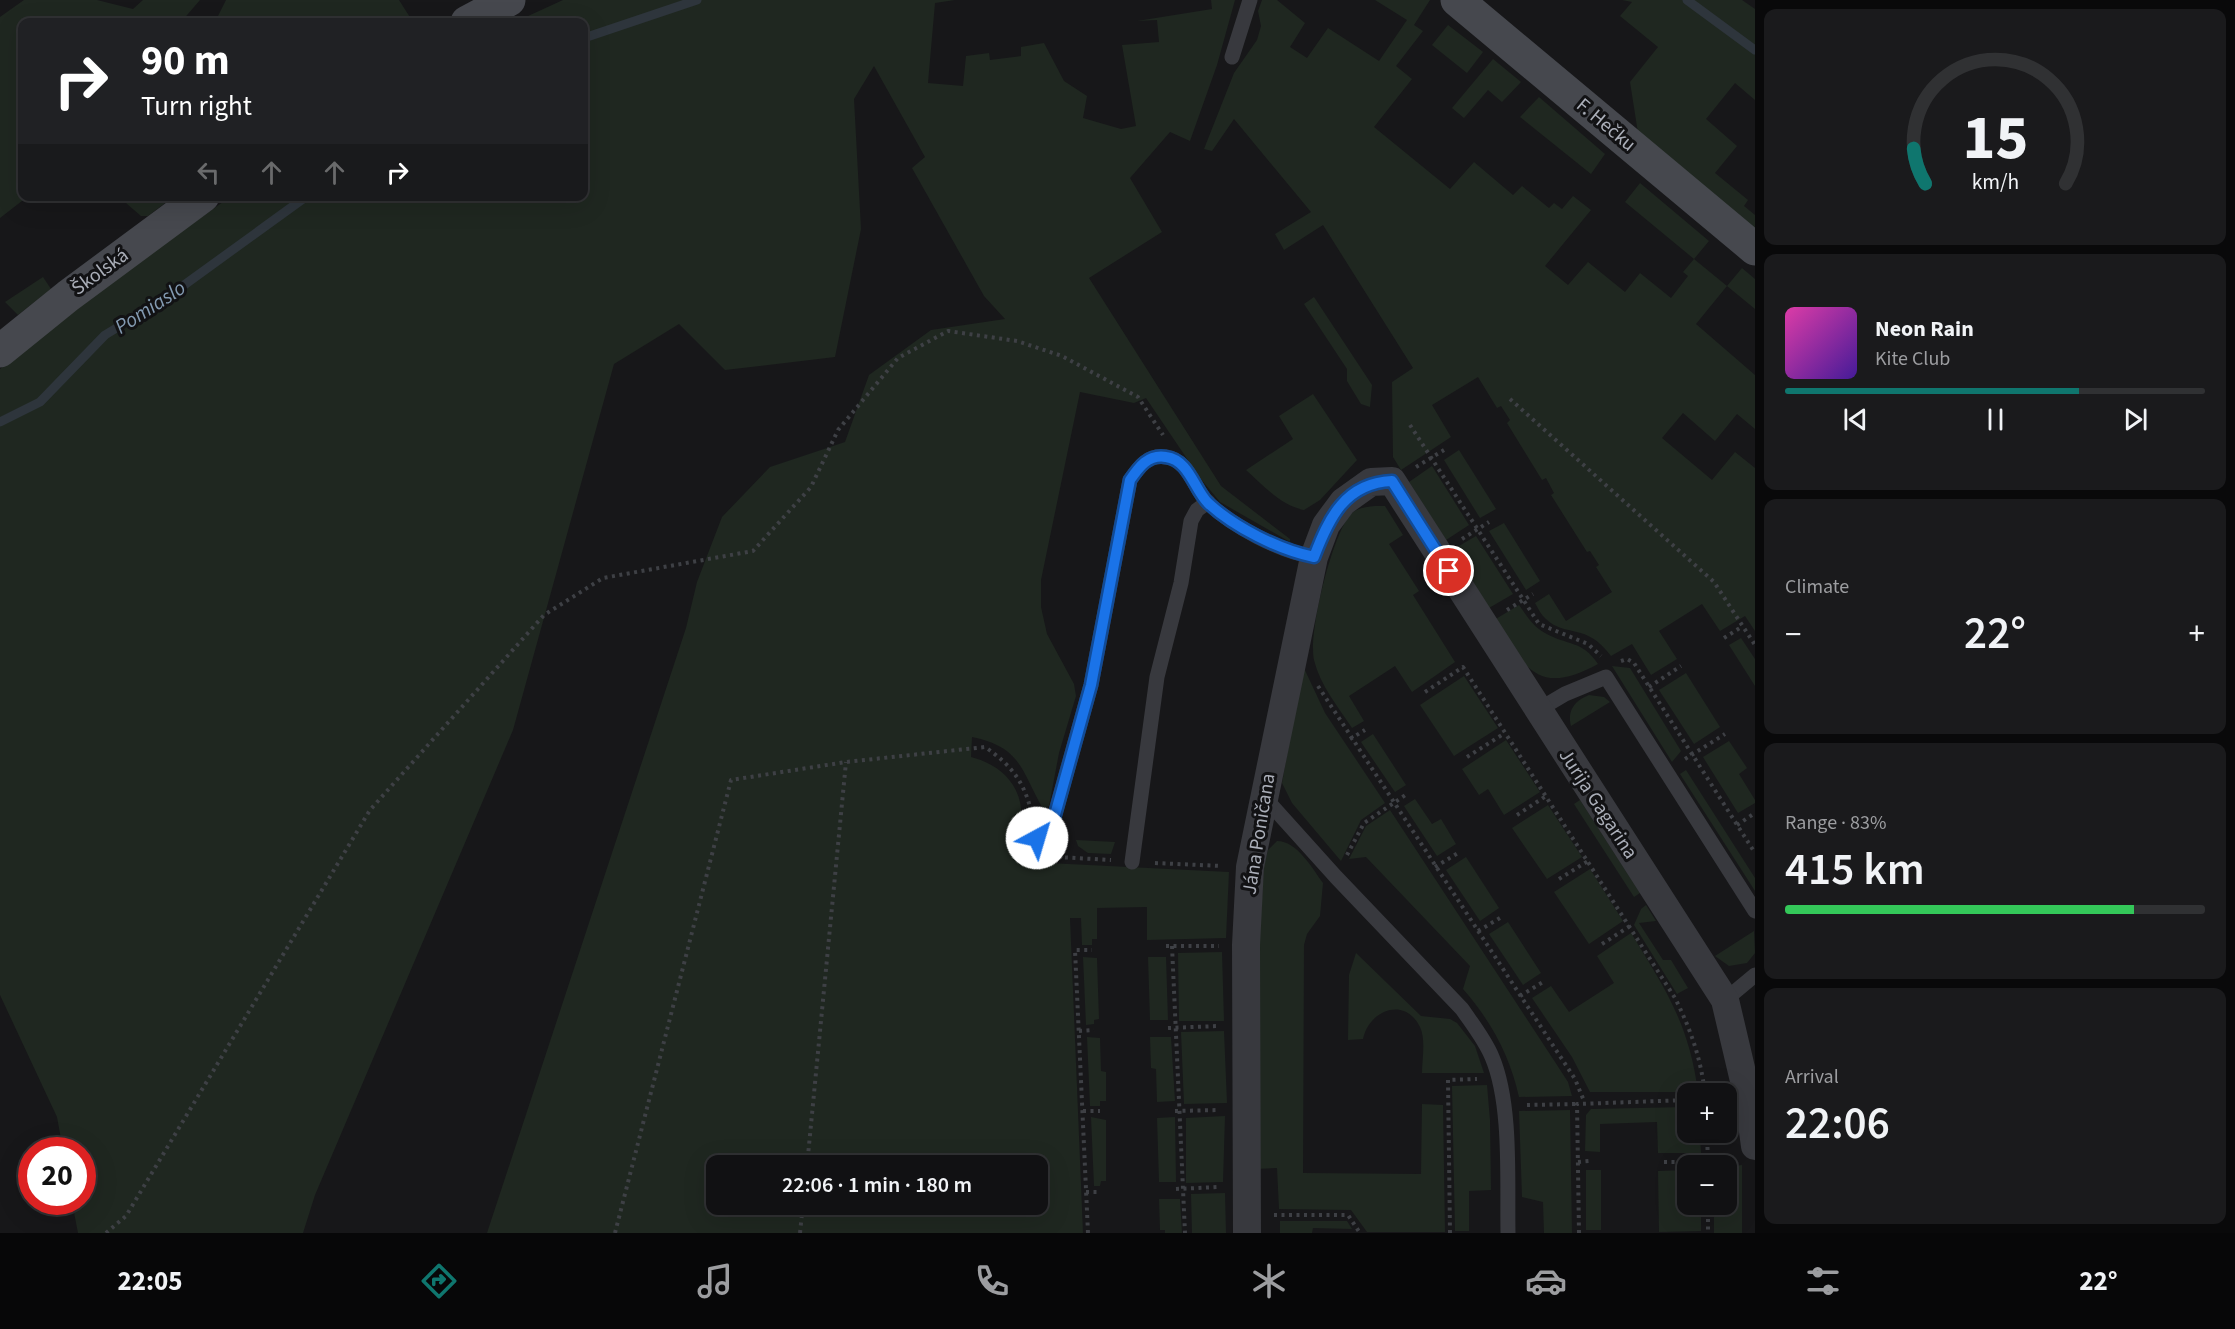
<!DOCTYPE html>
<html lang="en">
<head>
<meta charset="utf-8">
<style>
	:root { --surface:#111113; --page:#1a1a1c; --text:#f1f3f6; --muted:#9c9da0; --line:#303133; --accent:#0f766e }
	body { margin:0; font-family:"Source Sans 3",sans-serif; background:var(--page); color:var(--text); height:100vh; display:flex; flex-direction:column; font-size:22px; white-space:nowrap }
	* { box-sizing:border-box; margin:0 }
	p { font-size:20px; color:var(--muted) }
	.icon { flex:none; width:33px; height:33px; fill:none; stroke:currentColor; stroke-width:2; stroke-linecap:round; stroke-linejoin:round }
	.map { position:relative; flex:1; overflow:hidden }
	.sheet { display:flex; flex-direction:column; gap:9px; padding:9px; background:#09090a; width:480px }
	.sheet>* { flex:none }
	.guide { position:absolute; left:18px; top:18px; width:570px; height:183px; border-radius:12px; box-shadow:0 6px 24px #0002,0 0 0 2px var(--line); background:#202124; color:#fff; overflow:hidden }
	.tools { position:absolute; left:1677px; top:1083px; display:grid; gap:12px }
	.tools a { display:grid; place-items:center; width:60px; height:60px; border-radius:12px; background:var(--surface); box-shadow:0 6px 24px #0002,0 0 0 2px var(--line); font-size:30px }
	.speed { position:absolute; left:18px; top:1137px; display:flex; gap:12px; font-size:30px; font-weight:700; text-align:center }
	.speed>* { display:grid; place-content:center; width:78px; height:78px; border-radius:50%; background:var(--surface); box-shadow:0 6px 24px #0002,0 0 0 2px var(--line); line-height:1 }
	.speed .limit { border:9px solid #d22; background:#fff; color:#111 }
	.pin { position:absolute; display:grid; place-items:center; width:51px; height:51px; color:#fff; margin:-26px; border:3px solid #fff; border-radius:50%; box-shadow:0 2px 6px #0007 }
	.me { position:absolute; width:66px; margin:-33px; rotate:39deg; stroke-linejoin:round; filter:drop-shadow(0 0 4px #0008) }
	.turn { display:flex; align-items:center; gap:21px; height:126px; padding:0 24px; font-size:27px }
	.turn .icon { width:78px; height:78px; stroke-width:2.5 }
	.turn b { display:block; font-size:42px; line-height:51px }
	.lanes { display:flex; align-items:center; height:57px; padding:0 24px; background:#0003; justify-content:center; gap:30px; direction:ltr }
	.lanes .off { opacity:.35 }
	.big { font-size:45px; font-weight:600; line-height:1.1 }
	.sheet .widget { flex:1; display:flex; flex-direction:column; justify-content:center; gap:9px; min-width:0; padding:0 21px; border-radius:12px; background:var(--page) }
	.sheet .dial { align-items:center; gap:0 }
	.dial svg { height:156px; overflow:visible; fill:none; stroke:var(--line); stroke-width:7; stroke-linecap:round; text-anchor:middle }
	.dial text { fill:var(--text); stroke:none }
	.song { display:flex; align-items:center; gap:18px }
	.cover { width:72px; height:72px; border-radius:9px; background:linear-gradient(135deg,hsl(320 70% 55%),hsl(260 70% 35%)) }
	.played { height:6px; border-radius:3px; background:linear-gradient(90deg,var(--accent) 70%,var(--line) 70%) }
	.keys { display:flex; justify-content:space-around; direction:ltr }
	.heat { display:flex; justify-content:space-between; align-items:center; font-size:33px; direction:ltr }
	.charge { height:9px; border-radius:4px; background:linear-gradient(90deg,#34c759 83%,var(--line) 0) }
	.trip { position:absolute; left:706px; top:1155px; width:342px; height:60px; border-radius:12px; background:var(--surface); box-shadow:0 6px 24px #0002,0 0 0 2px var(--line); font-weight:600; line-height:60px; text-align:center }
	.tab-bar { display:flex; height:96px; justify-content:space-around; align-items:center; background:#070708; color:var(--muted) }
	.tab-bar .icon { width:42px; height:42px }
	.tab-bar .selected { color:var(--accent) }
	.tab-bar b { font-size:27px; color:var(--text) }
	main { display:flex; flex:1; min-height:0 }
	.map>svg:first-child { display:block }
	.green { fill:#1f2720; fill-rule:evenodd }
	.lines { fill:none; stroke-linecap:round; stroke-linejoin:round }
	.stream { stroke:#2e353c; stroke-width:9 }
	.path { stroke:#3e4045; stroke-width:4; stroke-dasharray:3 4.5; stroke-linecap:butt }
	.lane { stroke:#38393e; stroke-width:15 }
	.street { stroke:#38393e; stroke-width:28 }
	.secondary { stroke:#46484e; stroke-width:33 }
	.route-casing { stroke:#114b97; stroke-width:15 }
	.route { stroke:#1a73e8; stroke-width:10 }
	.labels { text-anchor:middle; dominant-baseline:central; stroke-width:6; stroke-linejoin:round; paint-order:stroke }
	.street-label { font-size:20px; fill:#aaaeb8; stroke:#121214 }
	.water-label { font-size:21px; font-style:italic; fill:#839ab1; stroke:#121214 }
</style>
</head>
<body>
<main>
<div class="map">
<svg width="1755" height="1233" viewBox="0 0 1755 1233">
	<rect width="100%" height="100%" fill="#171719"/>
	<g class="green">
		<polygon points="24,0 97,0 133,9 143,0 200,0 181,22 22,22 22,196 27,197 0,218 0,17"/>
		<polygon points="226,0 399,0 413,22 215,22"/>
		<path d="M 563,0 L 955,0 L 935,3 L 928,83 L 963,86 L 966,56 L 989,53 L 990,60 L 1021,56 L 1021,47 L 1044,43 L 1064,81 L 1087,96 L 1083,118 L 1121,129 L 1136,126 L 1122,45 L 1159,42 L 1157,20 L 1137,21 L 1212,9 L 1211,0 L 1235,0 L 1217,65 L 1190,141 L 1170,132 L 1130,178 L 1162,232 L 1089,278 L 1221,486 L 1290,539 L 1290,542 L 1220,502 L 1200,478 L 1146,398 L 1134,403 L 1080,392 L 1041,580 L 1041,607 L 1047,634 L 1074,684 L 1076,696 L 1059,753 L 1049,806 L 1044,809 L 1042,807 C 1021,770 1021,747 972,737 L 971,757 C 1016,769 1031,804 1016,848 L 1028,862 L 1229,872 L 1226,938 L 1147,940 L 1147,907 L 1097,908 L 1097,939 L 1092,939 L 1092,945 L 1082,945 L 1081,918 L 1070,918 L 1083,1233 L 487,1233 L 686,628 L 697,582 L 722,517 L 770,467 L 845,442 L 869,375 L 931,330 L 1005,319 L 984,296 L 912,168 L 925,157 L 874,66 L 854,99 L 861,229 L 835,357 L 725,370 L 679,324 L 614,364 L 513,730 L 315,1195 L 303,1233 L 78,1233 L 72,1202 L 82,1202 L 82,1150 L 63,1150 L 57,1117 L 0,995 L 0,369 L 145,257 L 230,197 L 584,196 L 584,22 L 515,22 ZM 717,1166 L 1038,1166 L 1038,1204 L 717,1204 Z"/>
		<path d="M 1262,0 L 1277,0 L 1305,23 L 1290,47 L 1307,58 L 1328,28 L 1379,61 L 1407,20 L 1375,0 L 1430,0 L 1414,25 L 1423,31 L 1396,66 L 1412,79 L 1374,127 L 1450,189 L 1474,162 L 1513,195 L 1522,186 L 1549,208 L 1554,203 L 1562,209 L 1573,196 L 1591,210 L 1545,266 L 1568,285 L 1588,262 L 1625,292 L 1640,273 L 1671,298 L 1688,276 L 1683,272 L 1694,259 L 1625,202 L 1640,183 L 1709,241 L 1694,259 L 1727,286 L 1742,268 L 1755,279 L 1755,309 L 1727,286 L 1696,324 L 1755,375 L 1755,429 L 1737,414 L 1715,441 L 1683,413 L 1662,438 L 1712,480 L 1735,452 L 1755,468 L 1755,631 L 1745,616 L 1720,631 L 1702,604 L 1659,631 L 1677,659 L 1651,675 L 1632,644 L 1611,656 C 1586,622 1566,638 1546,619 C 1541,615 1538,608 1535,603 L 1549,594 L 1566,621 L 1612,592 L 1596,567 L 1599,565 L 1590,551 L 1587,552 L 1551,495 L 1554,493 L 1546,478 L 1542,480 L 1507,423 L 1510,420 L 1501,406 L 1497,408 L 1478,377 L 1432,405 L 1451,437 L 1401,470 L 1393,457 L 1392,382 L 1413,368 L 1323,225 L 1284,250 L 1275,234 L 1311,212 L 1234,119 L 1212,151 L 1204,149 L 1234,73 L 1257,40 L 1261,26 L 1258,11 Z"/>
		<polygon points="1622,0 1742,0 1755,9 1755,100 1735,83 1706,119 1737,146 1715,173 1748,200 1744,206 1755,215 1755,231 1638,133 1630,82 1658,47 1620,16 1632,2"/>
		<polygon points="1448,25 1483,52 1467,73 1432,45"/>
		<polygon points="1493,59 1521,82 1502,102 1488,90 1464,118 1452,108"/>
		<polygon points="1539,97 1605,154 1591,174 1520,117"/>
		<polygon points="119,197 173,197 148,216 141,216"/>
		<polygon points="43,277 51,289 18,315 5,302"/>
		<polygon points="1314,297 1372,385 1370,407 1361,404 1347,381 1347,369 1304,304"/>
		<path d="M 1313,394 L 1357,460 L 1320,500 L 1304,510 C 1281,506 1263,485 1246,470 L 1293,439 L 1279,416 Z"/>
		<polygon points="1459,450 1496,509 1480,518 1444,460"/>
		<polygon points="1432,466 1469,525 1446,540 1409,482"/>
		<path d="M 1375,506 L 1385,506 L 1403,535 L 1389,544 L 1419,591 L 1413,595 L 1455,662 L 1412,692 L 1395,666 L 1349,696 L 1364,721 L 1352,728 C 1338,707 1320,685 1314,660 C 1308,633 1332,536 1350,515 C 1356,508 1366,507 1375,506 Z"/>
		<polygon points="1504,523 1540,581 1526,590 1489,531"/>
		<polygon points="1476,536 1513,594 1489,608 1452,550"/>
		<path d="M 1519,605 C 1527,616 1533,627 1545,633 C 1568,646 1582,640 1598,664 C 1538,697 1525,668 1494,620 Z"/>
		<polygon points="1741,638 1755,659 1755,686 1729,645"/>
		<polygon points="1303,666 1325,713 1385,803 1361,820 1341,861 1292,803 1282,783"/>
		<polygon points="1612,666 1630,668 1681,751 1672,762"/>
		<polygon points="1686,673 1720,727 1694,744 1659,690"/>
		<polygon points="1464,676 1498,728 1454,756 1420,705"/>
		<path d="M 1589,695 L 1604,697 L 1610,702 L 1571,726 C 1567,711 1574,701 1589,695 Z"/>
		<polygon points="1373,734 1406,785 1395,792 1361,742"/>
		<polygon points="1506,740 1540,792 1504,815 1488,789 1479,795 1462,769"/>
		<polygon points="1729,741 1747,768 1739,774 1755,800 1755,803 1738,813 1703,757"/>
		<polygon points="1686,770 1755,878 1755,891 1680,774"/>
		<polygon points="1415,799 1432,824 1441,819 1456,844 1437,856 1404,806"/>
		<polygon points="1580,800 1640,893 1634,897 1574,804"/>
		<polygon points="1548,805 1582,857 1547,879 1512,828"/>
		<path d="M 1390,810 L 1557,1065 L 1568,1082 L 1572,1096 L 1519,1097 C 1510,1056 1491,1021 1463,989 L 1470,966 L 1366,857 L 1349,859 L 1366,826 Z"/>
		<polygon points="1076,840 1115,842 1111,854 1088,853 1078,846"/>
		<path d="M 1277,841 C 1297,841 1312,868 1323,883 L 1320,916 L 1307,934 L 1304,945 L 1303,1173 L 1421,1174 L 1422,1104 L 1443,1105 L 1445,1232 L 1367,1232 L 1351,1210 L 1279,1209 L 1277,1168 L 1256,1169 L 1257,975 L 1264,866 L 1268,850 Z"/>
		<polygon points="1466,857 1499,908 1480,921 1446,870"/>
		<polygon points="1590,869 1623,921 1589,944 1554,892"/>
		<polygon points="1646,905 1656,921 1639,923 1663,960 1671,960 1688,988 1677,994 1634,925 1641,909"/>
		<polygon points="1508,922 1541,973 1523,985 1489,934"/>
		<polygon points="1754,931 1755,953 1747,963 1729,966 1715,956"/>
		<path d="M 1631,933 C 1666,990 1689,1024 1698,1092 L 1590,1092 L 1572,1057 L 1532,998 L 1551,986 L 1569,1012 L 1614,983 L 1597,956 Z"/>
		<polygon points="1222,952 1224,1021 1179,1021 1178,953"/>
		<path d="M 1356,953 L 1421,1016 L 1450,1019 L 1457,1023 L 1475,1046 L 1484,1073 L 1422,1073 C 1422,1059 1426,1040 1420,1027 C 1405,996 1369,1010 1363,1039 L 1348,1040 L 1349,975 Z"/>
		<polygon points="1083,957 1097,958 1099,1019 1094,1020 1094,1024 1086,1025"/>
		<polygon points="1148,957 1166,957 1168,1020 1150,1020"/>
		<polygon points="1224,1031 1227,1103 1184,1104 1181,1032"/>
		<polygon points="1087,1037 1100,1038 1101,1071 1106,1072 1106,1101 1100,1101 1100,1106 1090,1106"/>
		<polygon points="1150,1037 1171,1037 1175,1101 1157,1102 1156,1069 1151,1068"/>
		<polygon points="1487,1085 1490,1120 1491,1190 1469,1191 1469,1231 1455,1231 1452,1086"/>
		<polygon points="1687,1107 1688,1132 1700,1133 1701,1153 1658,1153 1657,1122 1600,1124 1600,1152 1585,1151 1586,1115 1591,1109"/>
		<polygon points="1570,1110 1572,1233 1544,1233 1543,1202 1522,1197 1519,1111"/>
		<polygon points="1225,1116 1223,1182 1186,1183 1186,1118"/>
		<polygon points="1091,1117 1106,1120 1106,1181 1101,1181 1100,1186 1094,1186"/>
		<polygon points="1175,1117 1176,1182 1159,1182 1157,1118"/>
		<polygon points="1742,1165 1742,1233 1714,1233 1714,1205 1726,1204 1727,1167"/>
		<rect x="1586" y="1170" width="15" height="60"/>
		<polygon points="1687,1170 1688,1204 1701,1205 1701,1231 1659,1232 1658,1171"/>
		<polygon points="1225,1193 1226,1233 1192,1233 1191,1194"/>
		<polygon points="1159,1199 1180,1199 1182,1233 1165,1233 1165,1230 1160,1230"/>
		<polygon points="1280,1221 1347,1221 1352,1229 1313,1228 1312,1233 1280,1233"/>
	</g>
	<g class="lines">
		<g class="stream">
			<polyline points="1687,0 1755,50"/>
			<polyline points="584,38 697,0"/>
			<polyline points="0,422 40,402 105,335 169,296 307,196"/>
		</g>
		<g class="path">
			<polyline points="1510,399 1714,582 1755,645"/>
			<polyline points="1410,425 1539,624 1588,644 1601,656"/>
			<polyline points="1416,467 1444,450"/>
			<polyline points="1462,539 1489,522"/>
			<polyline points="1507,610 1533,594"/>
			<polyline points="1724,638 1743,626"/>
			<polyline points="1621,661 1627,659 1634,663 1755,853"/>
			<polyline points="1318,686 1575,1079 1584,1101"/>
			<polyline points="1649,687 1681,666"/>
			<path d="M 1425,692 L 1463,667 L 1675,998 C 1691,1030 1701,1059 1705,1094"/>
			<polyline points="1350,739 1365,730"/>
			<polyline points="1467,757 1505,733"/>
			<polyline points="1685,759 1725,734"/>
			<polyline points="1517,815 1546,796"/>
			<polyline points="1737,825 1755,813"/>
			<polyline points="1051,853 1058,857 1111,860"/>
			<polyline points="1347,855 1364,823 1407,794"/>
			<polyline points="1155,863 1222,866"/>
			<polyline points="1435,867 1458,853"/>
			<polyline points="1559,879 1588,861"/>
			<polyline points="1478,931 1500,918"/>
			<polyline points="1602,944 1630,926"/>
			<polyline points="1166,946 1219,946"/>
			<polyline points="1172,946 1185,1233"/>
			<polyline points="1520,996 1543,982"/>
			<polyline points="1168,1028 1218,1026"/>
			<polyline points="1079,1031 1094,1030"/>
			<polyline points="1527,1105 1577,1104"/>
			<polyline points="1083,1111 1100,1111"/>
			<polyline points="1175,1111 1219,1110"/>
			<polyline points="1707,1132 1708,1166"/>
			<polyline points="1578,1162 1589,1161"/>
			<polyline points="1664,1162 1708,1162"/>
			<polyline points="807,1166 846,762"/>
			<polyline points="1176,1189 1218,1187"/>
			<polyline points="1086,1192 1100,1192"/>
			<polyline points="1708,1204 1708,1233"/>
			<polyline points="1274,1215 1348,1215 1360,1233"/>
			<polyline points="106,1233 126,1216 370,810 544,615 603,578 753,551 811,487 838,430 898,358 948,331 1017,341 1062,356 1138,397 1163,435"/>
			<path d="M 615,1233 L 731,780 L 846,762 L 985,747 C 1010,764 1024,781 1031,811"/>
			<polyline points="800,1233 803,1204"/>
			<polyline points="1088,1233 1075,950 1092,950"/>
			<polyline points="1450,1233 1448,1080 1477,1079"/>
			<polyline points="1579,1233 1577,1104 1688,1100"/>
		</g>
		<g class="lane">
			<polyline points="1232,57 1250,0"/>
			<polyline points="1538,710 1565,694 1606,677 1755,911"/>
			<path d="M 1263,796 L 1336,877 L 1462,1009 C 1473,1025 1485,1040 1492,1057 C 1512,1104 1507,1181 1508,1233"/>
			<path d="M 1037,838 L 1053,821 L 1091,685 L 1130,480 C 1139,467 1148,454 1166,457 C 1189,460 1194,489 1208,503 C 1234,527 1279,551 1314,557"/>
			<polyline points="1132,862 1157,677 1181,583 1191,521 1197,510 1208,502"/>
			<polyline points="1725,1000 1755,975"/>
		</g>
		<polyline class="street" points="1247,1233 1246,945 1250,867 1314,557 1326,525 1343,502 1371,482 1392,481 1725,1000 1749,1102 1755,1146"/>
		<g class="secondary">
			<polyline points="1457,0 1755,249"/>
			<polyline points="467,22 509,0"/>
			<polyline points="0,351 68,296 203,196"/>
		</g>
	</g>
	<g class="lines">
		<defs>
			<path id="route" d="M 1037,838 L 1053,822 L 1091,685 L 1130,480 C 1139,467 1148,454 1166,457 C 1189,460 1194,489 1208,503 C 1234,527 1279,550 1314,557 C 1329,518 1345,483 1392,481 L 1449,571"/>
		</defs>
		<use href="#route" class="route-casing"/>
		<use href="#route" class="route"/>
	</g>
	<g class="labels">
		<g class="street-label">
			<text transform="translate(1606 125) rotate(40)">F. Hečku</text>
			<text transform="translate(100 272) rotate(-36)">Školská</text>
			<text transform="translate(1598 804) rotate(57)">Jurija Gagarina</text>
			<text transform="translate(1259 834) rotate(-81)">Jána Poničana</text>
		</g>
		<g class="water-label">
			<text transform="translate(150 307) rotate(-33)">Pomiaslo</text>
		</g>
	</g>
</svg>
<div class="tools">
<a>+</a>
<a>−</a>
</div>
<div class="speed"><div class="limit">20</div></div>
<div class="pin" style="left:1449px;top:571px;background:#d93025"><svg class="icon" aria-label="arrive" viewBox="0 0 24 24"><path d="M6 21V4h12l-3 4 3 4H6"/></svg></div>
<svg class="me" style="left:1037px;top:838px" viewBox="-20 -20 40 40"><circle r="19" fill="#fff"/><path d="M0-13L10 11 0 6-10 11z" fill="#1a73e8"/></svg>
<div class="trip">22:06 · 1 min · 180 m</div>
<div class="guide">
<div class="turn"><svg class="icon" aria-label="right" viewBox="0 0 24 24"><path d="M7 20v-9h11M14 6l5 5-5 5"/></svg><div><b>90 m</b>Turn right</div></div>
<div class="lanes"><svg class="icon off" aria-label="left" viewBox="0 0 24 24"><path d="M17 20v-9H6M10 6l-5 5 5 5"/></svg><svg class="icon off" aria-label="ahead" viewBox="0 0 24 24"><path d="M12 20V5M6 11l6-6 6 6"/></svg><svg class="icon off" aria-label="ahead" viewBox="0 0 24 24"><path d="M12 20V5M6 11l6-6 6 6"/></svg><svg class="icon" aria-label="right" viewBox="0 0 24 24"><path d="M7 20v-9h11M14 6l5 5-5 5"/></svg></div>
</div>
</div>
<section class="sheet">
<div class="widget dial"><svg viewBox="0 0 100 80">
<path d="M14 69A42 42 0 1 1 86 69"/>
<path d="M14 69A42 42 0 0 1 8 51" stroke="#0f766e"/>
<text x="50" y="56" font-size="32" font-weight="700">15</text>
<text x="50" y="72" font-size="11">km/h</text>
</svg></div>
<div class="widget">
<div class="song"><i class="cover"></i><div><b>Neon Rain</b><p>Kite Club</p></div></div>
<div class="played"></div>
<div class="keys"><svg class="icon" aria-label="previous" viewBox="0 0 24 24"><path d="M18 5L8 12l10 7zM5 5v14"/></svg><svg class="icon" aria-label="pause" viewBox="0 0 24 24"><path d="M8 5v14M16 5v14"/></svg><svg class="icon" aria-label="next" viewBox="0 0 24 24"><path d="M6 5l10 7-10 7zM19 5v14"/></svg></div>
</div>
<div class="widget"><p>Climate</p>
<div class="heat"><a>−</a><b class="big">22°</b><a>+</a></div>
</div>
<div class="widget"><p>Range · 83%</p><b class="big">415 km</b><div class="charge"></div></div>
<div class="widget"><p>Arrival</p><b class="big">22:06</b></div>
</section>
</main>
<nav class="tab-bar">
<b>22:05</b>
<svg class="icon selected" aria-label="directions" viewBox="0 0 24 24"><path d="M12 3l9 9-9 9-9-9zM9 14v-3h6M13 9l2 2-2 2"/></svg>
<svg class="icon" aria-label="music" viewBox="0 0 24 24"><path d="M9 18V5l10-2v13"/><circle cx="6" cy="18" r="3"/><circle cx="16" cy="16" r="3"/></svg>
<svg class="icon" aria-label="phone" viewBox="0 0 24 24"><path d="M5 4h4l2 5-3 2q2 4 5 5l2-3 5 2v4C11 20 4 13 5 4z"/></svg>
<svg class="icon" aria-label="climate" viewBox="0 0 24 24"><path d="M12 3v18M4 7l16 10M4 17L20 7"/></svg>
<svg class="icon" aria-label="car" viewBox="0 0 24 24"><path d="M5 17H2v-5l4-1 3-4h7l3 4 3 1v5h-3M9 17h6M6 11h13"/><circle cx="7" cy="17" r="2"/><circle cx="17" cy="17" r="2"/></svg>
<svg class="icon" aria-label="filters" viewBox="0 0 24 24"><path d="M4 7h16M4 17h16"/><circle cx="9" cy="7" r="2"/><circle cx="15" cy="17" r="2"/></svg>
<b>22°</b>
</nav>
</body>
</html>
